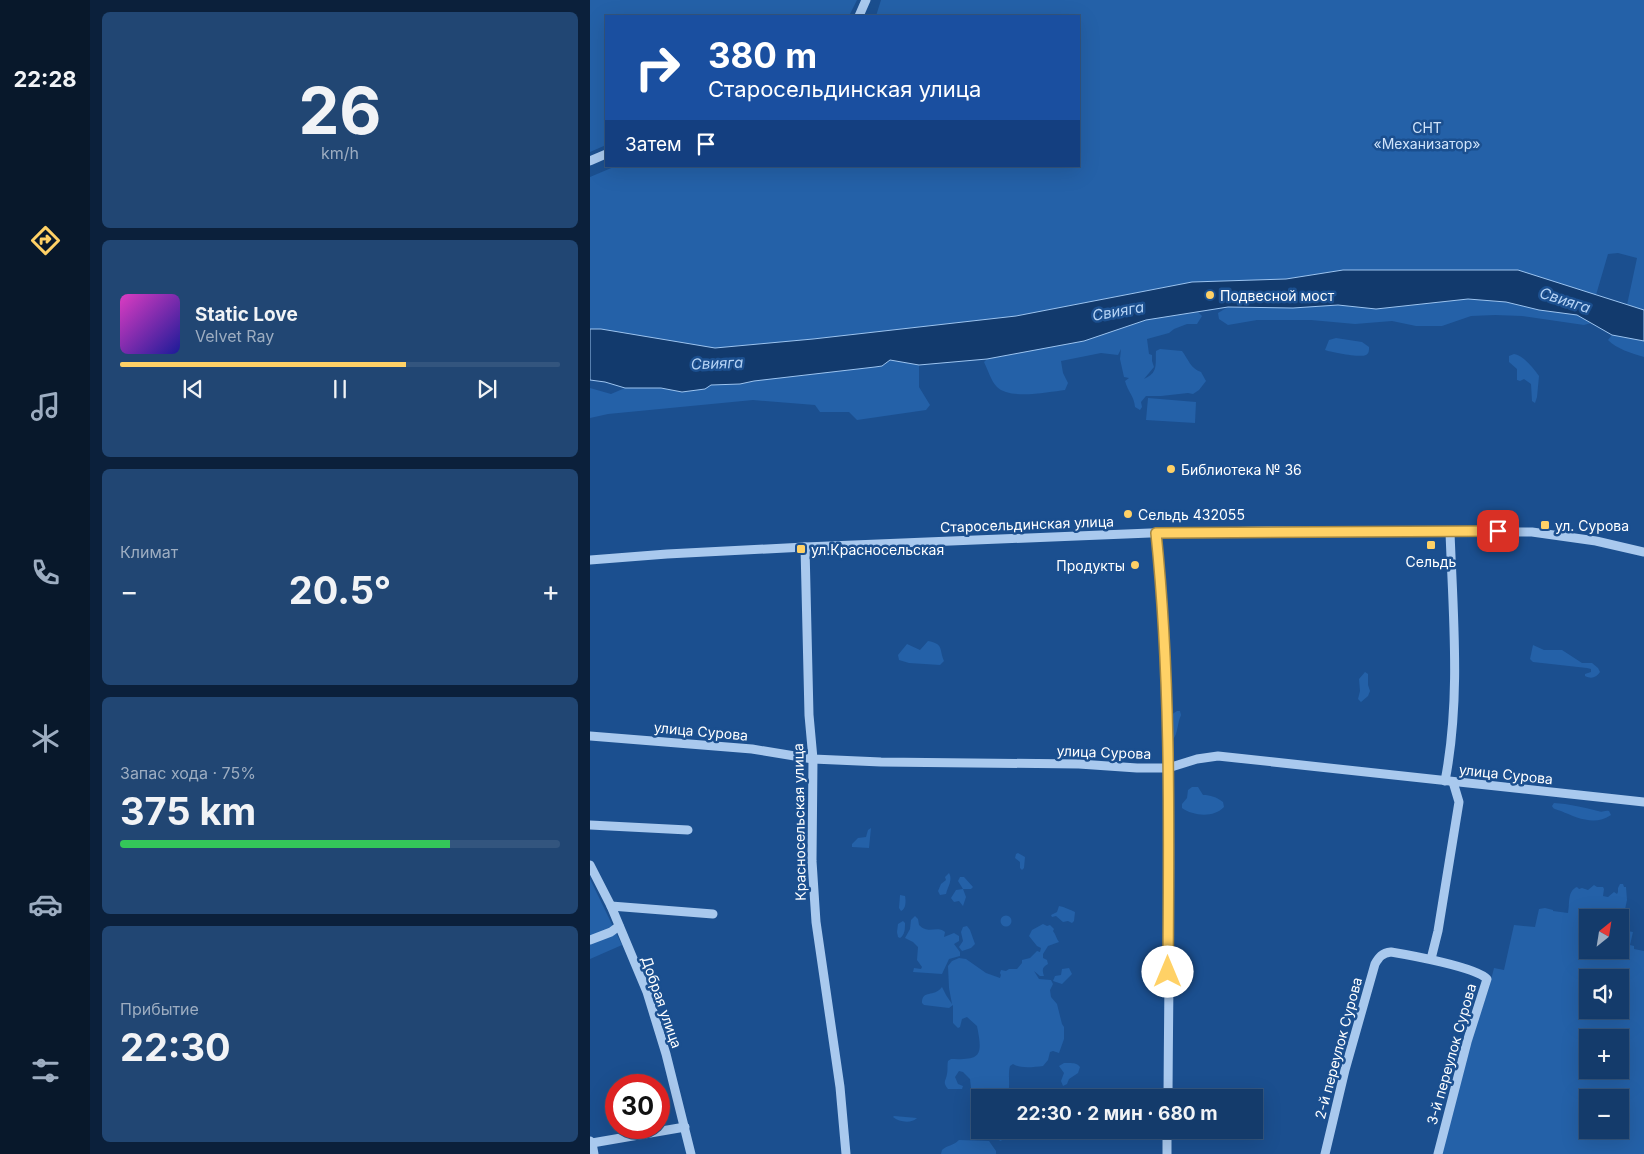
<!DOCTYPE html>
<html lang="ru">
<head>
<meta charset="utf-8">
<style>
	:root { --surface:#143b6b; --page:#214673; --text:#f1f3f6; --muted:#9dadc1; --line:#33557e; --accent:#ffd166 }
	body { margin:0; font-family:Inter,sans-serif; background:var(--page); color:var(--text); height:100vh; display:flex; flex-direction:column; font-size:19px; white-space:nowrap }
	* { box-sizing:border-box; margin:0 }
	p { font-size:16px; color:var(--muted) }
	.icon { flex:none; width:28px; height:28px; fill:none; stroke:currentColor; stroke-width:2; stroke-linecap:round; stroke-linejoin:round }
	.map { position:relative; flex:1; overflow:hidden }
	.side { display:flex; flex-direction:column; gap:12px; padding:12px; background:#0b203b; width:500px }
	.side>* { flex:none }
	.top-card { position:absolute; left:15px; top:15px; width:475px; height:152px; border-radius:0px; box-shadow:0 5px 20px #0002,0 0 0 1px var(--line); background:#1a4fa0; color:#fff; overflow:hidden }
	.needle { width:32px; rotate:30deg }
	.tools { position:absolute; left:989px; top:909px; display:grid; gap:10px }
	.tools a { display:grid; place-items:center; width:50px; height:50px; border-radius:0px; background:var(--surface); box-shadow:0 5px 20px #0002,0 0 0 1px var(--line); font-size:25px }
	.speed { position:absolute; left:15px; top:1074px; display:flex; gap:10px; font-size:25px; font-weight:700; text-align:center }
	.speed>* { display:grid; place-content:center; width:65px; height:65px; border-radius:50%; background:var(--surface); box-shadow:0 5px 20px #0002,0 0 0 1px var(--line); line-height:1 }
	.speed .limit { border:8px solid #d22; background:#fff; color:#111 }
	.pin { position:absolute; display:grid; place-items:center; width:42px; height:42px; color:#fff; margin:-21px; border-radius:10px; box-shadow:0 2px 8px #0006 }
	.me { position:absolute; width:55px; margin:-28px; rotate:0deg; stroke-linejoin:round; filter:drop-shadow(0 0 4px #0008) }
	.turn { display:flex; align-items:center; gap:18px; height:105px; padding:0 20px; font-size:22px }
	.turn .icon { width:65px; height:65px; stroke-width:2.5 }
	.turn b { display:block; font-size:35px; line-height:42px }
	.then { display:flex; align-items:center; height:48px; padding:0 20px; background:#0003; gap:10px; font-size:19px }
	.big { font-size:38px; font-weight:700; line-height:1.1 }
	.side .widget { flex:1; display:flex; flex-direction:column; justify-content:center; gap:8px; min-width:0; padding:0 18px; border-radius:8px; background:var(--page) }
	.side .dial { align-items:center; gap:0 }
	.dial b { font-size:65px; line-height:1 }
	.song { display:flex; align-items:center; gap:15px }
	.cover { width:60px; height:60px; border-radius:8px; background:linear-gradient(135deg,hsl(310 70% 55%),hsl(240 70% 35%)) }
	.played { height:5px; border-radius:2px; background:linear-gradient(90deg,var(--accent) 65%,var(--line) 65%) }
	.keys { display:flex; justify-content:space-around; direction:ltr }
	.heat { display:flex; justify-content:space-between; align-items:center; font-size:28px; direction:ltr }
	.charge { height:8px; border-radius:4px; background:linear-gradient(90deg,#34c759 75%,var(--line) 0) }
	.trip { position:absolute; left:381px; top:1089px; width:292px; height:50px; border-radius:0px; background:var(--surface); box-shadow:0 5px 20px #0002,0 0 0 1px var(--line); font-weight:700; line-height:50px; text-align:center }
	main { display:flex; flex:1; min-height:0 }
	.tab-bar { display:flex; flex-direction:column; width:90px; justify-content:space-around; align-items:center; background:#08182b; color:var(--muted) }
	.tab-bar .icon { width:35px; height:35px }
	.tab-bar .on { color:var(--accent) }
	.tab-bar b { font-size:22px; color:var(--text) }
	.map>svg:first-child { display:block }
	.green { fill:#2461a8; fill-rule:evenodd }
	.water { fill:#123a6d; stroke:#9cc4f0 }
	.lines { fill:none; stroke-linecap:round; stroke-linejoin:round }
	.minor { stroke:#a9c9ee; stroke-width:9 }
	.route-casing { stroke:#a68842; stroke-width:12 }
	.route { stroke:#ffd166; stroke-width:9 }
	.poi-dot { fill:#ffd166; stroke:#1b4f8f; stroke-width:2 }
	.labels { text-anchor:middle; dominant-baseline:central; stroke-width:5; stroke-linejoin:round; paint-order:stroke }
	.park-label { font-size:14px; fill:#cfe3fa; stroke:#1b4f8f }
	.poi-label { font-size:14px; fill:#fff; stroke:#1b4f8f; text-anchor:start }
	.street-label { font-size:14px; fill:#fff; stroke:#1b4f8f }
	.water-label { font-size:15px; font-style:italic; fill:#b5d3f5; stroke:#1b4f8f }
</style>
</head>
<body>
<main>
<nav class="tab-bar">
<b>22:28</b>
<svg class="icon on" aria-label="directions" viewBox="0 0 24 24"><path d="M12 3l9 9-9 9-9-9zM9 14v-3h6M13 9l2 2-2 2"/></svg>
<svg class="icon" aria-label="music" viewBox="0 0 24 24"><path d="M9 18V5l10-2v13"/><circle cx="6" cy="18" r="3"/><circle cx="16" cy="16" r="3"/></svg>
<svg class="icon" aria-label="phone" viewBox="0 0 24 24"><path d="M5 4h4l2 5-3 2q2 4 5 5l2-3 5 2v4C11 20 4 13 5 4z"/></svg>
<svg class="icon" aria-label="climate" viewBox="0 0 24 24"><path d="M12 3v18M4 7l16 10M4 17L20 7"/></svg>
<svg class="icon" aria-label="car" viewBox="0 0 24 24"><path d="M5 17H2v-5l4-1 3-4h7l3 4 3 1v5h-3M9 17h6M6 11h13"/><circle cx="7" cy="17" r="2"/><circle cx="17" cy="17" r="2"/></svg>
<svg class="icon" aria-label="filters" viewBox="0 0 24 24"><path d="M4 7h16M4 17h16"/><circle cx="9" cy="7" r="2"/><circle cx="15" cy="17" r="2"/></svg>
</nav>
<section class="side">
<div class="widget dial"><b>26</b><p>km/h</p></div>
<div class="widget">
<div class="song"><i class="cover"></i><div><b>Static Love</b><p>Velvet Ray</p></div></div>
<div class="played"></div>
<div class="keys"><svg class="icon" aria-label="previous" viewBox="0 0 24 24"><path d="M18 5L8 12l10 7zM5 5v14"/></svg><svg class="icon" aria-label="pause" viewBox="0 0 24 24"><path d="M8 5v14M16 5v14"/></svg><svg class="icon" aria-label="next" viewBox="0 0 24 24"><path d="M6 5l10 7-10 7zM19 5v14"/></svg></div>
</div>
<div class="widget"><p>Климат</p>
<div class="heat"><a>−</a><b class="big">20.5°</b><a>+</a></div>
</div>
<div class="widget"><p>Запас хода · 75%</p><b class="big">375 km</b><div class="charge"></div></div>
<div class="widget"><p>Прибытие</p><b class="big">22:30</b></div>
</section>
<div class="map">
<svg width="1054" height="1154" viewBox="0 0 1054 1154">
	<rect width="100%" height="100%" fill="#1b4f8f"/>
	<g class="green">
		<polygon points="0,0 267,0 259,16 16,16 16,145 0,152"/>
		<polygon points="291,0 1054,0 1054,310 1037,305 1047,258 1028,253 1018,254 1006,295 928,270 753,270 696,279 602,282 426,316 223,339 125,348 11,329 0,329 0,177 26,166 489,166 489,16 286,16"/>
		<polygon points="878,299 916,302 949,310 987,315 1001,323 994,325 932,316 905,315 881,316 852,326 826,326 802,321 765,324 721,320 667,320 638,325 629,319 628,313 638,307 703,308 748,305 786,309"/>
		<path d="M 608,312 L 612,316 L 607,324 L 597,324 L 584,329 L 579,333 L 557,339 L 559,354 L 562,355 L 562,361 L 564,367 L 554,379 C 569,373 565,363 566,351 L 570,349 L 592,351 C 598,359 601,369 611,372 L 616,381 L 609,390 L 603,394 L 598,393 L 571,396 L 556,396 L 551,402 L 552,407 L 550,410 L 545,407 C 544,396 538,392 535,381 L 539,378 L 534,377 L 530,359 L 531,349 L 528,355 L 511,353 L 471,361 L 473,373 L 478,383 L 475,390 C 458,392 420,400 407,387 C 401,381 398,370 394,362 L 397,359 L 494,341 L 556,320 Z"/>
		<path d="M 1022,335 L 1054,341 L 1054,357 C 1041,353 1027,349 1018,340 Z"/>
		<path d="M 746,338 L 772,342 L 779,347 C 779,351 779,353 776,355 C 771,358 740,352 735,350 L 739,340 Z"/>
		<path d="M 924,354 C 933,355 943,368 949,376 L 947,397 L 945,403 L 942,401 L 941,384 L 934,379 L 930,381 L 927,380 L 927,369 L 919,362 L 919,356 Z"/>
		<polygon points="300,360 329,365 329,387 340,405 336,410 267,420 259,412 230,412 225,405 163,400 18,414 0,418 0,388 21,394 35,388 71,388 92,392 121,385 150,384 164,381 285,367 292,366"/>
		<polygon points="558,398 606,402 605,423 556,420"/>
		<path d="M 338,641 C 354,644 349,649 354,661 L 350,665 L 319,663 L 309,660 L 308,655 L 317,644 L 330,650 Z"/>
		<path d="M 943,645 L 954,650 L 972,650 L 992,663 L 1002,663 L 1008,668 L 1010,672 C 1006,678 1001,679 995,676 L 995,674 L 1001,672 L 1001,669 L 997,668 L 943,662 L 940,659 Z"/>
		<polygon points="775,672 778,674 778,685 780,691 778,696 771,702 768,699 770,691 769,679"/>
		<path d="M 587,711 L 590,711 L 591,715 C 587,724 588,734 583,739 L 581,737 L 581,715 Z"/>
		<path d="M 602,787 L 608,787 L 613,795 C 621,795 626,797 633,802 L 634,807 C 624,818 603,816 592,808 L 592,804 L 597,798 L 598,790 Z"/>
		<path d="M 964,803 C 979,804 993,807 1008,811 C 1013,813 1014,810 1019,811 L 1021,815 C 1005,826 987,818 971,811 C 966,809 964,810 962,806 Z"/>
		<polygon points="281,828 279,848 262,847 262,844 268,838 276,837 278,830"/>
		<polygon points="428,853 435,857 434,868 432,870 430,868 430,862 425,858 426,854"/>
		<path d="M 359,873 C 363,880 358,886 356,894 L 350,895 L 348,891 L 351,884 L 356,880 L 355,877 Z"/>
		<polygon points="370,877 374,877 383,887 381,889 373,889 376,897 373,906 369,901 364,902 361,898 366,890 373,889 368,881"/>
		<polygon points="0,879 32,945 0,959"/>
		<path d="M 1030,884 L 1033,884 L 1034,887 L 1036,887 L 1037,900 L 1031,928 L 1031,930 L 1043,932 L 1040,945 L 1044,946 L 1044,949 L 1054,951 L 1054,1154 L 849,1154 L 867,1081 L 899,988 L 904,968 L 914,970 L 924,925 L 945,927 L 949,909 L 955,908 L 963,910 L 963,911 L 978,913 C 980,904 977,891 987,887 L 989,889 L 992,888 L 998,890 L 1004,885 L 1007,887 L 1013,887 L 1014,889 L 1013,896 L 1018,897 L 1024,892 L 1027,894 L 1028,892 L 1028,888 ZM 998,918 L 1030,918 L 1030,950 L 998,950 ZM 998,978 L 1030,978 L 1030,1010 L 998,1010 ZM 998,1038 L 1030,1038 L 1030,1070 L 998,1070 ZM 998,1098 L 1030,1098 L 1030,1130 L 998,1130 Z"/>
		<path d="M 310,895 L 315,896 C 316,901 316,909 311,911 L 309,908 Z"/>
		<path d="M 469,906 C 475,907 480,910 485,912 L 484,921 L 482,923 L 478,921 L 473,922 L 466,916 L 462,917 L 461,915 L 467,912 Z"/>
		<circle cx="416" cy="921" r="5.5"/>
		<path d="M 325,916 L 328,919 L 329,925 C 339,935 346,925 355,932 L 354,937 L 364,933 L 369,936 L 369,941 L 364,944 L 370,952 L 370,956 L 359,959 L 352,974 L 323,972 L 324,968 L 331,969 L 332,967 L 327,960 L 328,947 L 323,942 L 315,938 L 320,929 L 321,920 Z"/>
		<path d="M 313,921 L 315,923 C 315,928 315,935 310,938 L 308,937 L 307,932 L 308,924 Z"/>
		<path d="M 453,924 L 457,926 L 460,925 L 464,929 L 463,931 C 466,935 466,938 469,942 L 458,946 L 453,954 L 453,958 L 457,960 L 458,964 C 452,967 452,970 454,976 L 450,976 L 444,971 L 449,979 L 461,980 L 463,984 L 460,990 L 461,997 L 467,1004 L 472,1024 L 474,1027 L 474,1039 L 469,1053 L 463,1051 L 460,1052 L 458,1060 L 453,1066 C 444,1067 430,1069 423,1064 L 420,1066 C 417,1077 422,1087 416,1097 C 405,1098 389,1095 381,1088 L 380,1079 L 373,1072 L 369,1071 L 365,1077 L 368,1084 L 373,1086 L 372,1089 L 358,1089 C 352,1082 356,1081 357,1074 C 358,1069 357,1066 358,1061 L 361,1059 C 391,1060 393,1056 387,1026 L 377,1017 L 372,1019 L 370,1027 L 368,1028 L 363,1023 L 363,1005 L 359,1008 L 334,1005 L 332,1003 C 332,989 344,998 352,987 L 356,995 L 362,1004 L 359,988 L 358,966 L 362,961 L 369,958 L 376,959 L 396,973 L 410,978 L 411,975 L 410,973 L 411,970 L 416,971 L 419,969 L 427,969 L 432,963 L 432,960 L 440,958 L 447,951 L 450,952 L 451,948 L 447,946 L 439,936 L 442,930 Z"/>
		<polygon points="377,926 380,930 385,944 381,948 372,951 369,947 373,941 371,932 373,927"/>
		<polygon points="479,968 482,974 472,984 463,981 465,976 471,975 472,969"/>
		<path d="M 474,1063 C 480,1063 487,1062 490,1067 L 488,1073 L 479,1079 L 477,1084 L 473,1086 L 471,1081 L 474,1073 L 469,1066 Z"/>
		<path d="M 304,1116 L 327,1118 C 321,1124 309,1122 303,1117 Z"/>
		<polygon points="405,1130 421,1130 422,1132 418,1136 414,1137 411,1141 406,1139"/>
		<path d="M 369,1140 L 399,1141 L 406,1151 L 406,1154 L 351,1154 L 352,1150 C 357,1145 363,1146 369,1140 Z"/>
	</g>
	<polygon class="water" points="753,270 928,270 1054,310 1054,341 1022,335 987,315 949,310 916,302 878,299 786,309 748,305 703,308 638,307 556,320 494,341 397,359 329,365 300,360 292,366 285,367 164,381 150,384 121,385 115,389 92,392 71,388 35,388 15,382 0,380 0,329 11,329 125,348 223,339 426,316 602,282 696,279"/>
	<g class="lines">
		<g class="minor">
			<polyline points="269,16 276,0"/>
			<polyline points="0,161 16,154"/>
			<path d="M 566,533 C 585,720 579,909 578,1098"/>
			<polyline points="215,547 219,715 223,759 222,861 226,922 250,1087 256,1154"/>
			<polyline points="0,560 77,554 215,547 560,533 678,531 942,532 1006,541 1054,552"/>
			<polyline points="0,736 162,749 223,759 291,762 489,764 547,768 578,768 607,759 628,756 1054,802"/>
			<path d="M 855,781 C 871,699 863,615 860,532"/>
			<polyline points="0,825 98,830"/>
			<polyline points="0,865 21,906 57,992 76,1054 101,1154"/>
			<polyline points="21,906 123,914"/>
			<polyline points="0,940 21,932 29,926"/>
			<polyline points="841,959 848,931 869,802 863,782"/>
			<polyline points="0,1141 2,1143 4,1154"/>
			<polyline points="2,1143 95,1127"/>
			<polyline points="577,1154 577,1130"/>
			<path d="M 735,1154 L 755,1070 L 785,964 C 789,957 792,953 801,952 C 819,955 886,967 897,979 L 877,1042 L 848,1154"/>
		</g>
	</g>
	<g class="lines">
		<defs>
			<path id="route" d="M 578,972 C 579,826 581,679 566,533 L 908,531"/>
		</defs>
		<use href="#route" class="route-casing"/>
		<use href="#route" class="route"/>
	</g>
	<g class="poi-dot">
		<circle cx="620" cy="295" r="5"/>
		<circle cx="581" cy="469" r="5"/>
		<circle cx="538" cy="514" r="5"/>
		<rect x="950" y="520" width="10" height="10" rx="2.5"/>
		<rect x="836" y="540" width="10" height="10" rx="2.5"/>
		<rect x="206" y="544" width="10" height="10" rx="2.5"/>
		<circle cx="545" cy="565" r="5"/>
	</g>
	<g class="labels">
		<g class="park-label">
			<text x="837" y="127">СНТ<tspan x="837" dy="16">«Механизатор»</tspan></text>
		</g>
		<g class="poi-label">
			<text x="630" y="295">Подвесной мост</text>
			<text x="591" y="469">Библиотека № 36</text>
			<text x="548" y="514">Сельдь 432055</text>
			<text x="965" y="525">ул. Сурова</text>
			<text x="221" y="549">ул.Красносельская</text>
			<text x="841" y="561" text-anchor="middle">Сельдь</text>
			<text x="535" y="565" text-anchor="end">Продукты</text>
		</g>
		<g class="street-label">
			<text transform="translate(437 524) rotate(-2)">Старосельдинская улица</text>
			<text transform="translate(111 731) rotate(5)">улица Сурова</text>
			<text transform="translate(514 752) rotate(2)">улица Сурова</text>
			<text transform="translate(916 774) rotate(6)">улица Сурова</text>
			<text transform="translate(209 822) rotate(-91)">Красносельская улица</text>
			<text transform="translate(72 1002) rotate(71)">Добрая улица</text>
			<text transform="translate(748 1048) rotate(-75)">2-й переулок Сурова</text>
			<text transform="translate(861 1054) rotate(-74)">3-й переулок Сурова</text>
		</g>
		<g class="water-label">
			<text transform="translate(975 300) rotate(18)">Свияга</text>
			<text transform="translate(528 311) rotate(-10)">Свияга</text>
			<text transform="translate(127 363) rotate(-2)">Свияга</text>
		</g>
	</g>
</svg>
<div class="tools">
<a><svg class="needle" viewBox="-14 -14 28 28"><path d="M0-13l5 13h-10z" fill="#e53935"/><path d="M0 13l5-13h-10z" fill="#9dadc1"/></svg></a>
<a><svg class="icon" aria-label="sound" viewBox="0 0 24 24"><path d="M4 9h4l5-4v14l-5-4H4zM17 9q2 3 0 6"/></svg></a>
<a>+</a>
<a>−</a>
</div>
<div class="speed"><div class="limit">30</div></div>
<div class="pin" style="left:908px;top:531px;background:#d93025"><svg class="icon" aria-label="arrive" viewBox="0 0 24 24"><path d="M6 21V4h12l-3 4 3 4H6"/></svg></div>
<svg class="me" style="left:578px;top:972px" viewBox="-20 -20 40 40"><circle r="19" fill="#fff"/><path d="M0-13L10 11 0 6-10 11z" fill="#ffd166"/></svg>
<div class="trip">22:30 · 2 мин · 680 m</div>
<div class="top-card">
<div class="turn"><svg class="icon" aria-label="right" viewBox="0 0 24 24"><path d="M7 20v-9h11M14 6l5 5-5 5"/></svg><div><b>380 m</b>Старосельдинская улица</div></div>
<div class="then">Затем<svg class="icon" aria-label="arrive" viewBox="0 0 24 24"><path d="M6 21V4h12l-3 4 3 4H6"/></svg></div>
</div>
</div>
</main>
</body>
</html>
